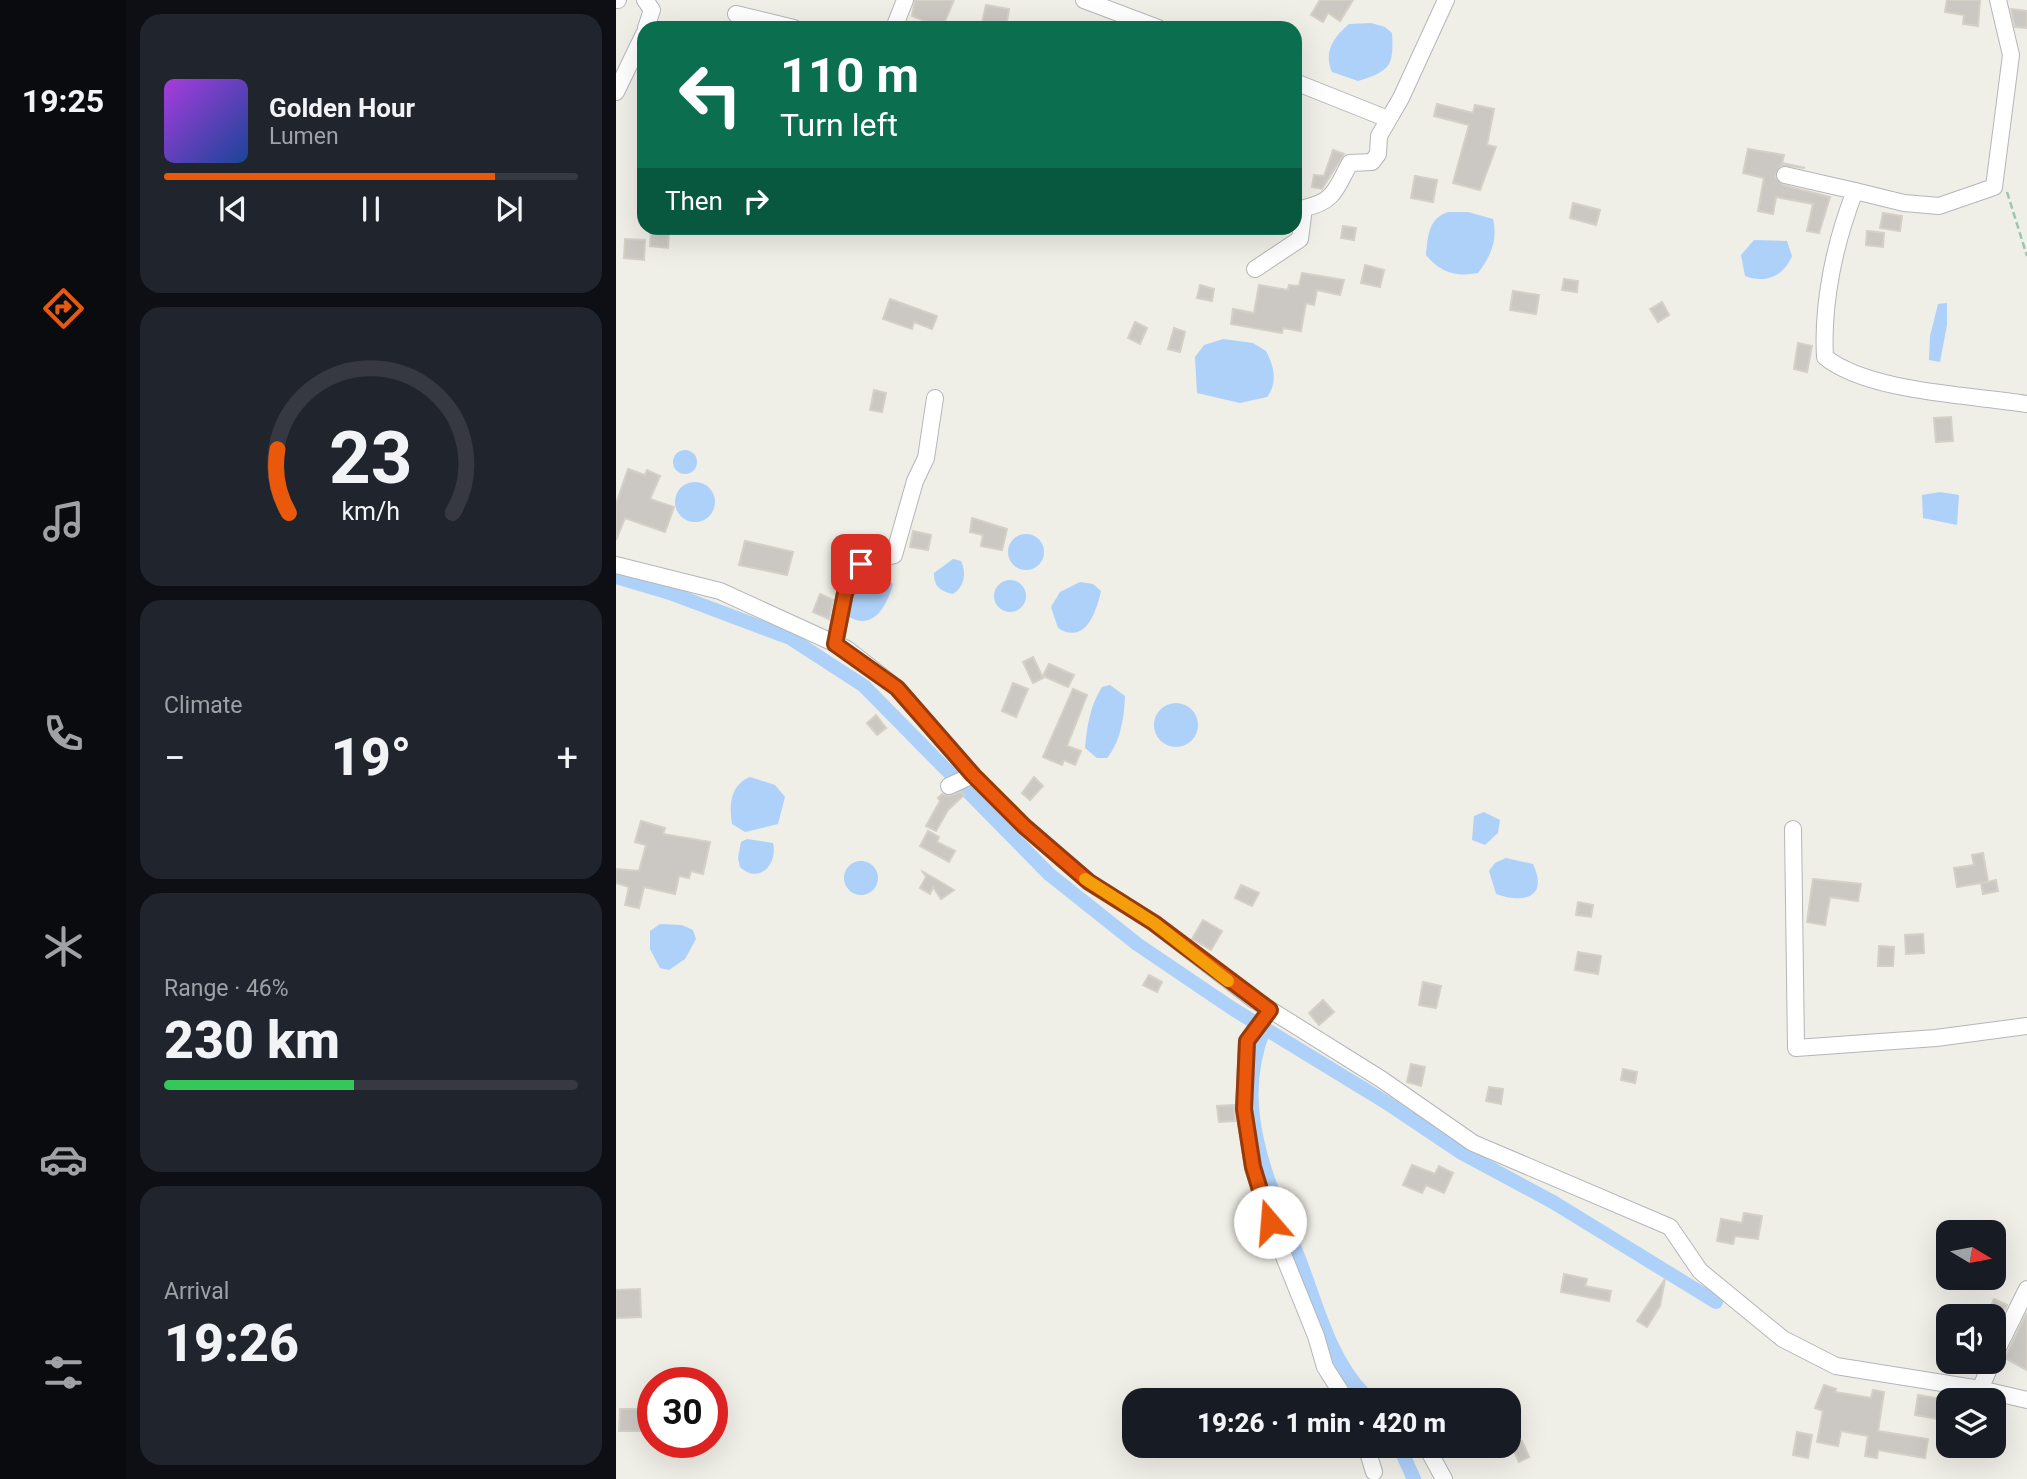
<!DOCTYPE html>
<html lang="en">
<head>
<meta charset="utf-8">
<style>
	:root { --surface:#171b24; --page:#20242c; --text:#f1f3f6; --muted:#9ea1a6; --line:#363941; --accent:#ea580c }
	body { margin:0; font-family:Roboto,sans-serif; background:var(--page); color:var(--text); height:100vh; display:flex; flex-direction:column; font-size:26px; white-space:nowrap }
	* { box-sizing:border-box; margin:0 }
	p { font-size:23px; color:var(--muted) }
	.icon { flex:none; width:38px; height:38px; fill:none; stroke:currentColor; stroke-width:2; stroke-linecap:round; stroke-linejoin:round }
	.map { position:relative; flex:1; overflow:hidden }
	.drawer { display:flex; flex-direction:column; gap:14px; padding:14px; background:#0d0f14; width:490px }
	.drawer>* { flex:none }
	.guide { position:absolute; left:21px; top:21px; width:665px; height:214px; border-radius:21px; box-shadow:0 7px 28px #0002; background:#0b6e4f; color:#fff; overflow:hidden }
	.needle { width:46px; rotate:100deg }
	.controls { position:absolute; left:1320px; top:1220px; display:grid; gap:14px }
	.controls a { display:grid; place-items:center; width:70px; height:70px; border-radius:14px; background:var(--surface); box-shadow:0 7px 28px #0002; font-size:35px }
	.speed { position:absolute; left:21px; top:1367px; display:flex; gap:14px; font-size:35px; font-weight:700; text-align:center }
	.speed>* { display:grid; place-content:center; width:91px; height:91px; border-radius:50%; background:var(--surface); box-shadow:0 7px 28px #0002; line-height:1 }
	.speed .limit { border:10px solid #d22; background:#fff; color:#111 }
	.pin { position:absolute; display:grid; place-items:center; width:60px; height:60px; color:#fff; margin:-30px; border-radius:14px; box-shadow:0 4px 10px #0006 }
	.me { position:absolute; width:77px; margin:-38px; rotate:342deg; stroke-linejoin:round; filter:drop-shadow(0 0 5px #0008) }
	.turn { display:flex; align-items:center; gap:24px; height:147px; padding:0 28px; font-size:32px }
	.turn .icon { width:91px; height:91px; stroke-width:2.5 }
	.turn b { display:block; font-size:49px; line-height:60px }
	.then { display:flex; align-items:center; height:66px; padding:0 28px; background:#0003; gap:14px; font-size:26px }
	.big { font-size:52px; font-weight:800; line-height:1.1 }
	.drawer .widget { flex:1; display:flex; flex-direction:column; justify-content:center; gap:10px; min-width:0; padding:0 24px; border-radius:21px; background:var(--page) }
	.drawer .dial { align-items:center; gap:0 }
	.dial svg { height:182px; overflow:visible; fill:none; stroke:var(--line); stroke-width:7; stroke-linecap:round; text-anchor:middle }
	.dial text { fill:var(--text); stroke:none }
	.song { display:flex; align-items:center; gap:21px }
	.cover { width:84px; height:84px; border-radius:10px; background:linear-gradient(135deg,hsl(280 70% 55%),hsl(220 70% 35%)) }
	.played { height:7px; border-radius:4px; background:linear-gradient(90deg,var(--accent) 80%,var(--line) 80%) }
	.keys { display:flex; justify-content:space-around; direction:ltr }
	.heat { display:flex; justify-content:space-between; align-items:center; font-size:38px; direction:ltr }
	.charge { height:10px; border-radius:5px; background:linear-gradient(90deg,#34c759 46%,var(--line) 0) }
	.trip { position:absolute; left:506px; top:1388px; width:399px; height:70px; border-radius:21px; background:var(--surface); box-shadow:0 7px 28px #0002; font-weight:800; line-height:70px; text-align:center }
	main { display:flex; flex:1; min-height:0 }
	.dock { display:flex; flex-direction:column; width:126px; justify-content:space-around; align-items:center; background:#090b0e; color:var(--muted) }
	.dock .icon { width:49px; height:49px }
	.dock .selected { color:var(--accent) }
	.dock b { font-size:32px; color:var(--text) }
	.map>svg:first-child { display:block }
	.water { fill:#aed1f9 }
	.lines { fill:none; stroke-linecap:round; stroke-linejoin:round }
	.canal { stroke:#aed1f9; stroke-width:14 }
	.building { fill:#cbc8c4; stroke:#d4d0c6; stroke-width:2 }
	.minor-casing { stroke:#b4b6ba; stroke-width:18 }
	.path { stroke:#9fc5ad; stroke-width:2.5; stroke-dasharray:7 3.5; stroke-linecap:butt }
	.minor { stroke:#fff; stroke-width:16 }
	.route-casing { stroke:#983908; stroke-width:18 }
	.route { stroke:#ea580c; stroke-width:12 }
	.slow { stroke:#f59e0b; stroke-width:12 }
</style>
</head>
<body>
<main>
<nav class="dock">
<b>19:25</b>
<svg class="icon selected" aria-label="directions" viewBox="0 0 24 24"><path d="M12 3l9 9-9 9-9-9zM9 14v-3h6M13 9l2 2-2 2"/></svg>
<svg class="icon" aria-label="music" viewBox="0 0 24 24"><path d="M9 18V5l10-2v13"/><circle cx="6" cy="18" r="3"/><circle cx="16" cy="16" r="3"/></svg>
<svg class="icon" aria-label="phone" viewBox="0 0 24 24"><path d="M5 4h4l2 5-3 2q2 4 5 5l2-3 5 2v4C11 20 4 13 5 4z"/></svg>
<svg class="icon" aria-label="climate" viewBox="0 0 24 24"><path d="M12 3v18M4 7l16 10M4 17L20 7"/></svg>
<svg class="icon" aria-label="car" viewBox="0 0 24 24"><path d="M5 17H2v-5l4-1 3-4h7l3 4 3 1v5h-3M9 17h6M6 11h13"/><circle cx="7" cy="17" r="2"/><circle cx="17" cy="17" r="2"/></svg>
<svg class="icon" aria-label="filters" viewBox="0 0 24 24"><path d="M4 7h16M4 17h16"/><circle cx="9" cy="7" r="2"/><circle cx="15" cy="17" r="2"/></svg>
</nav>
<section class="drawer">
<div class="widget">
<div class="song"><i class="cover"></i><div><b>Golden Hour</b><p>Lumen</p></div></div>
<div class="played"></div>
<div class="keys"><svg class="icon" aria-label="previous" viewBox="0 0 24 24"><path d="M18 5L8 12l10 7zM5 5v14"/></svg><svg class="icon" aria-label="pause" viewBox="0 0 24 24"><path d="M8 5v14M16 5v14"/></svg><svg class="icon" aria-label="next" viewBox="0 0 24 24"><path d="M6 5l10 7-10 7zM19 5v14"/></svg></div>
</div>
<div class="widget dial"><svg viewBox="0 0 100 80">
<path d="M14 69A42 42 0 1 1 86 69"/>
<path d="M14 69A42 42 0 0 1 9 41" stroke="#ea580c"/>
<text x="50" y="56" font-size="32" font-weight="700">23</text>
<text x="50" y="72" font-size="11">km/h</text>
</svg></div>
<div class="widget"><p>Climate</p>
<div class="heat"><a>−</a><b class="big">19°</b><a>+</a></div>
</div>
<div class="widget"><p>Range · 46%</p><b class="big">230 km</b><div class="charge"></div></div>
<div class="widget"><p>Arrival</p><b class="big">19:26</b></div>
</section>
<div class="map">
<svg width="1411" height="1479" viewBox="0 0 1411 1479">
	<rect width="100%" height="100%" fill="#efeee7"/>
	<g class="water">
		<path d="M 755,23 L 769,27 L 776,33 C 778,66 774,71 742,81 L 716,72 C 707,51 718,37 733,24 Z"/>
		<path d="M 832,212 L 852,212 L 877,219 C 882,240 875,256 862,273 C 840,277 825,273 810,255 C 812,236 812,219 832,212 Z"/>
		<path d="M 1138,240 L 1171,241 L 1176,256 C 1168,276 1149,284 1129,276 L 1125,255 Z"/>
		<polygon points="1331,303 1331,325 1324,362 1313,360 1314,336 1322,304"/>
		<path d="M 607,339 L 637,343 L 650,351 C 658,366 662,383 651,397 L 624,403 L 581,393 L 579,357 L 588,345 Z"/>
		<circle cx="69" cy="462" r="12"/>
		<circle cx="79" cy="502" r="20"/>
		<polygon points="1324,492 1343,495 1341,525 1307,518 1306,495"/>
		<circle cx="410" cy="552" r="18"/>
		<path d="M 337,559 L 345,561 C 351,574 348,587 337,594 C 324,591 318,587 318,573 Z"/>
		<path d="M 266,576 L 277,584 C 271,605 258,631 233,617 C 231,596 246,580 266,576 Z"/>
		<circle cx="394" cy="596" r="16"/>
		<path d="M 464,582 L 477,584 L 485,591 C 480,613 469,645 442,628 L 435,607 L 444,592 Z"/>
		<path d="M 494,685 L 509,696 C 508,717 505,741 491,758 L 481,758 L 469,748 C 471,726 474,706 486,687 Z"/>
		<circle cx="560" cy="725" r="22"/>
		<path d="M 134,777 L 159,785 L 169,797 L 162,824 L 129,832 L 116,824 C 113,805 114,785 134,777 Z"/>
		<polygon points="868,812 884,820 882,833 869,845 856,840 858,816"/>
		<path d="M 131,839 L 157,843 C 162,864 143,885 124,867 L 122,858 L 125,842 Z"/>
		<path d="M 890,858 L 917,864 C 933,898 907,904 880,894 L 873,871 L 879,863 Z"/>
		<circle cx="245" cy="878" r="17"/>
		<polygon points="44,924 66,925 77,930 80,939 69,959 53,970 44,968 34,949 34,931"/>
	</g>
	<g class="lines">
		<g class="canal">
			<polyline points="0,577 54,593 174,638 248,686 433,874 521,944 617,1009 771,1103 844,1152 937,1202 1100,1302"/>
			<path d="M 648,1029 C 637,1057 633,1086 637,1117 C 643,1167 665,1212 683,1259 C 700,1302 713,1358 747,1393 C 750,1396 755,1398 760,1400"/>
			<polyline points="783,1446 798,1479"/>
		</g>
	</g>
	<g class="building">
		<polygon points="299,0 338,0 326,28 296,16"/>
		<polygon points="704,0 737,0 724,21 712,13 707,22 695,15"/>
		<polygon points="1331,0 1364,0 1362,26 1347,24 1348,15 1329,12"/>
		<polygon points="370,5 393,9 390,28 365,28"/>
		<polygon points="1395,9 1411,11 1411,28 1399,27"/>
		<polygon points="821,104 857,113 859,105 878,109 871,145 880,147 864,190 837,183 853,125 818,116"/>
		<polygon points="1132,149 1168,155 1166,163 1189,168 1165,165 1159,177 1167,185 1214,197 1203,233 1191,231 1197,204 1160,197 1157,214 1142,211 1148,178 1127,173"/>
		<polygon points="717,150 728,154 706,189 696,187 698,175 708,176"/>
		<polygon points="799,176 821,180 817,202 795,198"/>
		<polygon points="957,203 984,210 980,225 954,218"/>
		<polygon points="1267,213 1286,216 1284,231 1264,228"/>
		<polygon points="727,226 740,228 738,240 725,238"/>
		<polygon points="35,230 53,232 52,248 34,246"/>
		<polygon points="1251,231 1268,233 1267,247 1250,245"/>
		<polygon points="9,239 29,240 28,260 8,258"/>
		<polygon points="749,265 768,270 764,287 745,283"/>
		<polygon points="686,273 728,280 724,295 701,290 698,305 690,303 685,331 667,328 666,333 615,324 617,309 638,313 643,285 672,290 673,285 683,286"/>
		<polygon points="948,279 962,281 961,292 946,290"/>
		<polygon points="584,285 598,289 596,301 581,298"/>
		<polygon points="897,291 923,295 920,314 894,310"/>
		<polygon points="274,299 321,316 316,329 298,322 296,329 267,319"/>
		<polygon points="1046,302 1053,315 1042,322 1034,309"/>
		<polygon points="519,322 531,328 524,344 512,338"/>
		<polygon points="558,328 569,332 564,352 552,349"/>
		<polygon points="1182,343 1196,346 1191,372 1178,369"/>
		<polygon points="258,390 270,393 266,412 254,410"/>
		<polygon points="1335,417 1337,441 1320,442 1318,418"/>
		<polygon points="12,469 29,475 31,470 44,476 34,499 58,507 49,532 9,518 0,540 0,504"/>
		<polygon points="356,518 391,529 386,550 365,546 367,535 354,532"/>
		<polygon points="297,531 315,535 312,550 294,547"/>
		<polygon points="129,541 177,552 171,575 123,565"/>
		<polygon points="204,594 217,600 213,619 197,612"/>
		<polygon points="417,657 427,678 417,683 407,662"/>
		<polygon points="433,664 458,675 452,687 427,676"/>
		<polygon points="397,683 412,689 400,717 386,711"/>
		<polygon points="457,689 471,695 451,746 465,751 459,765 448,760 446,765 427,757"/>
		<polygon points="260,715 270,728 261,735 251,723"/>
		<polygon points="418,777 427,786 414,800 406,793"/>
		<polygon points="345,792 348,795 332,810 320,831 310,826 324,801 322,798 326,794 333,796"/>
		<polygon points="25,821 49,828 47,834 94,842 87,874 75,871 73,878 63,876 59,894 28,887 23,908 9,905 13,887 0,883 0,869 23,871 30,845 19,842"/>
		<polygon points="312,831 323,837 321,842 339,851 333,862 304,846"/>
		<polygon points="1367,853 1372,882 1380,880 1382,891 1367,894 1365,883 1371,882 1341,887 1338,868 1358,865 1356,855"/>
		<polygon points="307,872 318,878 338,890 325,899 317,887 314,894 304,888 310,877"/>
		<polygon points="1197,879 1245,884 1242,901 1214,897 1209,925 1191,922"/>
		<polygon points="625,885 643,893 636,906 619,898"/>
		<polygon points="962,902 977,905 975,917 960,915"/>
		<polygon points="587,920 606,931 595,950 576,939"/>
		<polygon points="1307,934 1308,953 1290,954 1289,935"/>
		<polygon points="1263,946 1278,947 1277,966 1262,966"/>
		<polygon points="962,952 985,956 982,974 959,970"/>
		<polygon points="533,975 546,982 541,992 527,985"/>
		<polygon points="807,982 825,986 820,1008 803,1005"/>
		<polygon points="707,1000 718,1012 703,1025 693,1013"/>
		<polygon points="795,1064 809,1067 805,1086 791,1082"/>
		<polygon points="1007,1069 1021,1072 1019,1083 1005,1080"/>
		<polygon points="873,1087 887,1089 885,1104 870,1101"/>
		<polygon points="618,1105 619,1121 603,1122 601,1106"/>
		<polygon points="796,1165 819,1174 823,1166 837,1173 828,1193 810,1185 806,1193 787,1185"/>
		<polygon points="1128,1213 1146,1216 1142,1239 1119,1236 1117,1244 1101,1241 1105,1219 1126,1223"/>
		<polygon points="948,1274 971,1279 969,1286 995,1291 993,1301 945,1292"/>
		<polygon points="1049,1279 1044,1306 1031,1327 1021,1321"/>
		<polygon points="24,1289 25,1317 0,1318 0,1290"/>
		<polygon points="1378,1299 1391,1305 1377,1334 1377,1316 1370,1316"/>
		<polygon points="1410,1314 1411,1315 1411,1370 1389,1358"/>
		<polygon points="1208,1385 1220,1389 1219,1392 1255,1398 1257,1390 1268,1392 1262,1431 1312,1439 1309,1458 1262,1450 1261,1458 1249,1456 1252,1436 1225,1431 1222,1446 1201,1442 1207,1411 1199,1408"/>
		<polygon points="1302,1395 1326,1399 1322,1419 1299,1415"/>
		<polygon points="4,1409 34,1409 34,1431 3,1431"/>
		<polygon points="1181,1432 1196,1435 1192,1458 1177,1455"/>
		<polygon points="906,1441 913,1457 903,1462 895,1445"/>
	</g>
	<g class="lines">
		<defs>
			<g id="minor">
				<polyline points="0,0 2,0"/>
				<polyline points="29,0 36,10 30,28"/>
				<polyline points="468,0 542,28"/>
				<path d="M 1382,0 L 1395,55 L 1378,187 L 1323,206 L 1288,203 L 1239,191 C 1219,242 1206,302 1209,357 C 1252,392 1354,395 1411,404"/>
				<polyline points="120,14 178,28"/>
				<polyline points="278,28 289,0"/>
				<polyline points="679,82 772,119"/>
				<polyline points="0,92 28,34"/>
				<polyline points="1169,175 1239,191"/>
				<path d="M 639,269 L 684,239 L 688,208 C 719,202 720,188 734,163 L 756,162 L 762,154 L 763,136 L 785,98 L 830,0"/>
				<polyline points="0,565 104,591 231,649 281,688 357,775 408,826 473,882 538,923 637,999 765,1079 857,1143 1054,1227 1084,1271 1167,1339 1220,1366 1364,1389 1411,1400"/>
				<polyline points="219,644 229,593 245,564 278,555 299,481 310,458 319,398"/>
				<polyline points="333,786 357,775"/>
				<polyline points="1177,829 1180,1048 1320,1038 1411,1026"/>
				<polyline points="654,1010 631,1041 628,1109 637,1167 654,1222 700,1336 709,1367 730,1400"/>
				<polyline points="1377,1358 1411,1289"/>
				<polyline points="1364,1389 1376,1362"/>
				<polyline points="750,1446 758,1472"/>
				<polyline points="810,1446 828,1479"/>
			</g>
		</defs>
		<use href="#minor" class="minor-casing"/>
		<polyline class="path" points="1391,192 1411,256"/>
		<use href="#minor" class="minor"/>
	</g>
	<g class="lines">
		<defs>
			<polyline id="route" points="245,564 229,593 219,644 281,688 357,775 408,826 473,882 538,923 654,1010 631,1041 628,1109 637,1167 654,1222"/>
		</defs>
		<use href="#route" class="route-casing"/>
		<use href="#route" class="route"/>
		<polyline class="slow" points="469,879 538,923 612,981"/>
	</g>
</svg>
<div class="controls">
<a><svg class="needle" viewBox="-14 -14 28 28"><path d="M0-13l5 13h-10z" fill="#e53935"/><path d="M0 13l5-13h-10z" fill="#9ea1a6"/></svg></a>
<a><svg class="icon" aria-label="sound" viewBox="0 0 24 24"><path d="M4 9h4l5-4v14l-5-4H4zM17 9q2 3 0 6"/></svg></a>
<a><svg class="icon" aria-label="layers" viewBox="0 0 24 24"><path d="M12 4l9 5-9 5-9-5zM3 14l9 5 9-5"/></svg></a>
</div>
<div class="speed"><div class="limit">30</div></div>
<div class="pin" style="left:245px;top:564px;background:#d93025"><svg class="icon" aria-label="arrive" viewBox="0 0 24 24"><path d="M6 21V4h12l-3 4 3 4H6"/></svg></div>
<svg class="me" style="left:654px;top:1222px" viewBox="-20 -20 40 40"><circle r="19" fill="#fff"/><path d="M0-13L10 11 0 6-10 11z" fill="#ea580c"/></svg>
<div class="trip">19:26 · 1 min · 420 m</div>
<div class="guide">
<div class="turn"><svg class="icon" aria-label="left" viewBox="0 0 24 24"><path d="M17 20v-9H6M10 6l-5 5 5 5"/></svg><div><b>110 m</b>Turn left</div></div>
<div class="then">Then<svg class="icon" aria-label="right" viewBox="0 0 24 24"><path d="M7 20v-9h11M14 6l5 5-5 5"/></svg></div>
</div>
</div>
</main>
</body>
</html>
